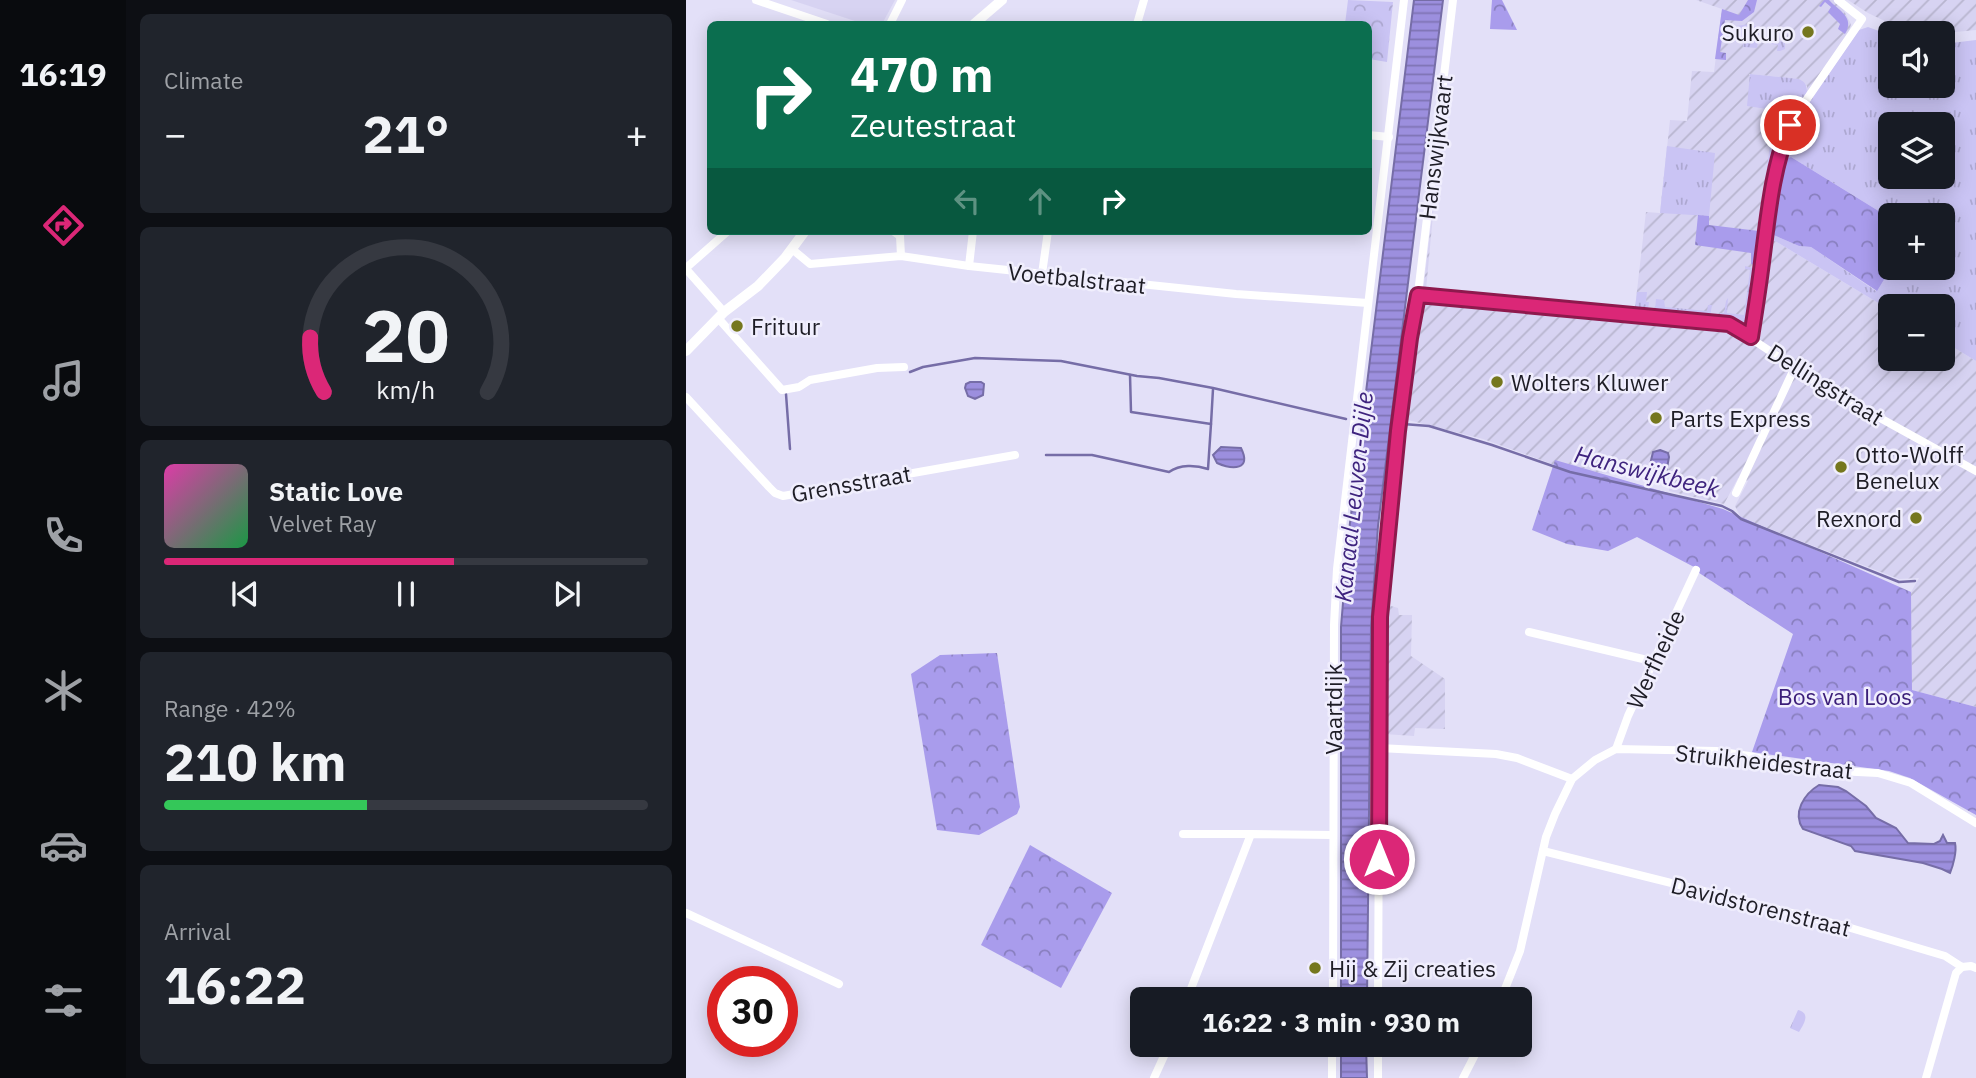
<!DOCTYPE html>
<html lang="en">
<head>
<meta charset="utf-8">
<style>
	:root { --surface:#171b24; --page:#20242c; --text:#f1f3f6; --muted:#9ea1a6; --line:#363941; --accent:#db2777 }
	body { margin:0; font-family:"IBM Plex Sans",sans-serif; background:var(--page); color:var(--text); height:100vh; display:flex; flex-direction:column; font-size:26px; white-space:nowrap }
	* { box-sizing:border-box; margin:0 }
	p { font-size:23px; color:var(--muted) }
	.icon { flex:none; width:38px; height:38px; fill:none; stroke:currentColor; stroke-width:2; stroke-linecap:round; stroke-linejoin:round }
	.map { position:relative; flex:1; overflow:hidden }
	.panel { display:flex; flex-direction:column; gap:14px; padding:14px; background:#0d0f14; width:560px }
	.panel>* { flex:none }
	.top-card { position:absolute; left:21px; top:21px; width:665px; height:214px; border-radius:10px; box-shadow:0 4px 18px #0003; background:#0b6e4f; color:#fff; overflow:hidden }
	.buttons { position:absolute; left:1192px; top:21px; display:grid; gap:14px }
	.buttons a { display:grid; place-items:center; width:77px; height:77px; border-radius:10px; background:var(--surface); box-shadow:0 4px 18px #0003; font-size:35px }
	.speed { position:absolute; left:21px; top:966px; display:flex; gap:14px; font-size:35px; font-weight:700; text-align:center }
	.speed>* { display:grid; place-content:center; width:91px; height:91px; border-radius:50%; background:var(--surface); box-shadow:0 4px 18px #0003; line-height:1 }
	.speed .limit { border:10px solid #d22; background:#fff; color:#111 }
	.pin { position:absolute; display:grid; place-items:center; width:60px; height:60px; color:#fff; margin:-30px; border:4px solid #fff; border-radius:50%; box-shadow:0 2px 7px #0007 }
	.me { position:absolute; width:77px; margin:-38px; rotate:0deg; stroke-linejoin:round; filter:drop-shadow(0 0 5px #0008) }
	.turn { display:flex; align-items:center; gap:24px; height:147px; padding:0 28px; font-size:32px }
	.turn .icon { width:91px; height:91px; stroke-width:2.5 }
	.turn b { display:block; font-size:49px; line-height:60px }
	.lanes { display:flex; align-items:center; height:66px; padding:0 28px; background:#0003; justify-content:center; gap:35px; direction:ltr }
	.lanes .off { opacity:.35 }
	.big { font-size:52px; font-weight:700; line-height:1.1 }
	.panel .tile { flex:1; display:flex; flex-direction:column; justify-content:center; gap:10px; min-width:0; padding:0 24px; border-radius:10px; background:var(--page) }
	.panel .dial { align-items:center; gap:0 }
	.dial svg { height:182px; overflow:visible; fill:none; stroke:var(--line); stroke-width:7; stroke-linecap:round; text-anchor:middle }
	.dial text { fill:var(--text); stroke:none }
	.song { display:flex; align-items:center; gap:21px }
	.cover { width:84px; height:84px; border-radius:10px; background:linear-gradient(135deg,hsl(320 70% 55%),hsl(140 70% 35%)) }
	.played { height:7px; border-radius:4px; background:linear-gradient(90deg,var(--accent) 60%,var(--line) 60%) }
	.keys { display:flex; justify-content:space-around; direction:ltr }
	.heat { display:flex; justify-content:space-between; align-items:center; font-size:38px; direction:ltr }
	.charge { height:10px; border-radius:5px; background:linear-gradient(90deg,#34c759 42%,var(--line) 0) }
	.trip { position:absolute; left:444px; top:987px; width:402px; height:70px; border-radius:10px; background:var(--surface); box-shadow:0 4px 18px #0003; font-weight:700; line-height:70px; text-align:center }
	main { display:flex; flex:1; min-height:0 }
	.menu { display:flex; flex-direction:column; width:126px; justify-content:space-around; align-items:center; background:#090b0e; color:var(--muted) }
	.menu .icon { width:49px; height:49px }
	.menu .on { color:var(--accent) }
	.menu b { font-size:32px; color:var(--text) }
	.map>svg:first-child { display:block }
	.built { fill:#d7d3f2 }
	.industrial { fill:url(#industrial-furrows) }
	.grass { fill:url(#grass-tufts); fill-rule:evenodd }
	.forest { fill:url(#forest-crowns) }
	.park { fill:url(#park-crowns) }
	.water { fill:url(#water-rules); stroke:#766da7; stroke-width:2 }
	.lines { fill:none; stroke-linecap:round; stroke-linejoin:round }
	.stream { stroke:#766da7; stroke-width:2.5 }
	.minor { stroke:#fff; stroke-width:8 }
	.tertiary { stroke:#fff; stroke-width:10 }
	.route-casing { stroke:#8e194d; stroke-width:18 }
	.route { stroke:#db2777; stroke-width:12 }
	.poi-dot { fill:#75771e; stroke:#f0eefd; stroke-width:2.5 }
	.labels { text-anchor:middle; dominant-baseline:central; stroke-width:5; stroke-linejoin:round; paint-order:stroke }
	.poi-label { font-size:23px; fill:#1e1d26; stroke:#f0eefd; text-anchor:start }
	.street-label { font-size:23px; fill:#1e1d26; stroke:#f0eefd }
	.park-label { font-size:23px; fill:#3b1e79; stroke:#f0eefd }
	.water-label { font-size:24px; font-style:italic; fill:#3e237e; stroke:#f0eefd }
</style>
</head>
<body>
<main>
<nav class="menu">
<b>16:19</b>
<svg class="icon on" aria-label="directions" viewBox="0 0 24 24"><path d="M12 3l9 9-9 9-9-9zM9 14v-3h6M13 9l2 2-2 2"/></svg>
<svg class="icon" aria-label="music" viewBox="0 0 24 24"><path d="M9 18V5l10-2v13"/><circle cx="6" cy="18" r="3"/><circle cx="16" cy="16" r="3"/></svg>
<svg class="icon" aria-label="phone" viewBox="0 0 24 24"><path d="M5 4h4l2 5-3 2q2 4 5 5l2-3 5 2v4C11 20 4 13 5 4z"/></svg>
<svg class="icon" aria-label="climate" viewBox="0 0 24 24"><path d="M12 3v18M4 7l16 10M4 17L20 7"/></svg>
<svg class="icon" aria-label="car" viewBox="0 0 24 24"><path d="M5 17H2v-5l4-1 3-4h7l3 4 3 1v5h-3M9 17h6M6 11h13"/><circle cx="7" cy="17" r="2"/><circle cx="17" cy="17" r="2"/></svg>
<svg class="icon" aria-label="filters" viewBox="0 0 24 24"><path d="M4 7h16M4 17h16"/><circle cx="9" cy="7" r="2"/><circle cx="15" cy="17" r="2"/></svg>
</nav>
<section class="panel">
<div class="tile"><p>Climate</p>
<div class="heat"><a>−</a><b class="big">21°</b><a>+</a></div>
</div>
<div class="tile dial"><svg viewBox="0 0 100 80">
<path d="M14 69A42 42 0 1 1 86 69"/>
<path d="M14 69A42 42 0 0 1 8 45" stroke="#db2777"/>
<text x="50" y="56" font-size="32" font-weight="700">20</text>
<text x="50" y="72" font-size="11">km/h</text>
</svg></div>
<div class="tile">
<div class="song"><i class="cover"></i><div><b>Static Love</b><p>Velvet Ray</p></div></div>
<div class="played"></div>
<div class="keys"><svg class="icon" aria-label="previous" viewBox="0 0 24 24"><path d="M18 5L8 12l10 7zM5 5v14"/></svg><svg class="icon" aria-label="pause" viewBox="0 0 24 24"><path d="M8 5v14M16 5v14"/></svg><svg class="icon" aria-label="next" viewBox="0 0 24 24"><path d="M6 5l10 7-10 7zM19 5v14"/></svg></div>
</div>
<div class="tile"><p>Range · 42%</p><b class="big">210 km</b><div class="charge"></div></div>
<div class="tile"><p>Arrival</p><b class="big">16:22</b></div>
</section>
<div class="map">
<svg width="1290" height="1078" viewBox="0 0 1290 1078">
	<defs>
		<pattern id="industrial-furrows" width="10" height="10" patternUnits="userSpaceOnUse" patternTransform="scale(1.75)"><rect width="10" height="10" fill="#d7d3f2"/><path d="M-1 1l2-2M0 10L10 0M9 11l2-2" fill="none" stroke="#b8b5cf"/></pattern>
		<pattern id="grass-tufts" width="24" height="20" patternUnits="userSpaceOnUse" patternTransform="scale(1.75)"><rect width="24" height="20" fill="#cac4f4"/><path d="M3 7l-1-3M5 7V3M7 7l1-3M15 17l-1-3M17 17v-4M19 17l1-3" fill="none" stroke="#ada8d1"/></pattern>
		<pattern id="forest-crowns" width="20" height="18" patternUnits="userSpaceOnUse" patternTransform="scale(1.75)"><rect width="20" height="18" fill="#a99cec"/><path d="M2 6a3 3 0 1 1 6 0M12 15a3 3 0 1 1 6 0" fill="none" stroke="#897fbf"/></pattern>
		<pattern id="park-crowns" width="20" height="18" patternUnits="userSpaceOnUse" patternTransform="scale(1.75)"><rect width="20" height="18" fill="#cac4f4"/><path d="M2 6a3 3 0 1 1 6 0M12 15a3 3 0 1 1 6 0" fill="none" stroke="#ada8d1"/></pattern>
		<pattern id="water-rules" width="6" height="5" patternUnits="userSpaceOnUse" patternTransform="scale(1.75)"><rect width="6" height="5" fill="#9c8fde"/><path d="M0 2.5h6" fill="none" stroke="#7f74b4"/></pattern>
	</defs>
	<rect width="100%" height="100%" fill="#e3e0f8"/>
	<polygon class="built" points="105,0 209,0 196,24 178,24"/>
	<g class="industrial">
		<polygon points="1010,0 1149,0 1157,9 1165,24 1163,33 1121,92 1121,86 1113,79 1063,74 1088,109 1073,239 1074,241 1084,238 1204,310 1204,359 1256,359 1257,341 1290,361 1290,707 1226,690 1225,592 1233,578 1213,579 1055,518 1049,506 1062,481 1052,478 1038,504 983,491 984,475 904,473 880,469 797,439 722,420 751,172 740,290 949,308 960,212 974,213 984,120 1001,121 1006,71 1028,72 1036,9"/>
		<polygon points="1162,0 1290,0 1290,30 1259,33 1232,31 1205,24 1182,13"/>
		<polygon points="698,604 712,608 713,615 726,615 725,656 759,679 759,729 729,728 728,736 698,734"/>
	</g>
	<g class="grass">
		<polygon points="1064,24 1077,29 1074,34 1092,44 1097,39 1099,41 1099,49 1094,51 1091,51 1092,45 1072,42 1071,48 1057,47 1057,43 1049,42 1050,26"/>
		<path d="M 1182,27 L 1204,35 L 1204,86 L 1256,86 L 1257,44 L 1290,40 L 1290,361 L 1257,341 L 1256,306 L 1204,306 L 1204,310 L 1084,238 L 1085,234 L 1113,246 L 1125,247 L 1190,291 L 1205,268 L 1256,268 L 1256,215 L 1204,215 L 1204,218 L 1105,157 L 1096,161 L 1103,136 L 1112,118 L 1173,30 ZM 1204,124 L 1256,124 L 1256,177 L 1204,177 Z"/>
		<path d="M 1064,74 L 1113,79 C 1119,82 1121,85 1121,92 L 1096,129 L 1087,168 L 1081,168 L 1088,110 L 1061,106 Z"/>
		<polygon points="981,146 1029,153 1023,216 974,213"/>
		<polygon points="1059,266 1071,269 1064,319 1059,322 1034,319 1034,313 1038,313 1040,301 1042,298 1041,313 1058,315 1064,270 1059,269"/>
		<polygon points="951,292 961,292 960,302 963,302 962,310 949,308"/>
		<polygon points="970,299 978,300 979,307 1021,311 1022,305 1026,305 1024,317 969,310"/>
		<path d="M 1112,1010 C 1125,1013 1118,1024 1113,1032 L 1104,1028 Z"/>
	</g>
	<g class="forest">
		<polygon points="806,0 816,0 831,30 804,29"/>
		<polygon points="1062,0 1071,0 1068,12 1056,21 1039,20 1034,52 1040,53 1040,60 1029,59 1036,9 1053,15"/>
		<path d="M 1138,0 L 1143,0 C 1153,11 1169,17 1159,34 L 1152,29 L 1154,24 L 1142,12 L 1145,7 L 1139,2 L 1135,7 L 1133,6 Z"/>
		<polygon points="1105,157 1204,218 1205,268 1191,291 1125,247 1113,246 1085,234 1096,161"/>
		<polygon points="1012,215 1023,216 1023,225 1073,231 1072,265 1065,264 1065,253 1009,245"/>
		<polygon points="869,460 1037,509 1225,592 1226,690 1290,707 1290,815 1224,778 1203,771 1066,752 1107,634 1007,569 1008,567 951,537 922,551 881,544 846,530"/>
		<polygon points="311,653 334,807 331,814 293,835 251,830 225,674 254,655"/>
		<polygon points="344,845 426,893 375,988 295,945"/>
	</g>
	<polygon class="park" points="662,0 707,2 701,62 683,59 682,24 659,24"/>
	<g class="water">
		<polygon points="728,0 757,0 692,526 685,627 681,999 655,999 655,627 663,531"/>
		<polygon points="284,382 295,382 298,384 297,395 289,399 282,396 279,388 280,384"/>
		<path d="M 535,447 L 555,448 C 566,470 547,470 531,463 L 527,455 Z"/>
		<polygon points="974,450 982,453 983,457 979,479 965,477 963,469 967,452"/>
		<path d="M 1133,785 L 1152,787 L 1160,791 L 1180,806 L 1190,818 L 1210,828 L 1222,843 L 1248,844 L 1254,841 L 1257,835 L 1261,843 L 1269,843 C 1271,851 1267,866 1264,873 L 1256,869 L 1237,863 L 1169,851 L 1165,846 L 1117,829 C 1106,813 1118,794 1133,785 Z"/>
		<polygon points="655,1045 680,1045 681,1078 655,1078"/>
	</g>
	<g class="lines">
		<g class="stream">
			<polyline points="224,372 237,367 289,358 375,361 451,376 473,378 527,388 660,419"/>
			<polyline points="444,375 445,412 525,424 527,389"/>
			<polyline points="100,394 104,449"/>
			<polyline points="717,424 743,426 806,445 884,472 1036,506 1046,511 1055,519 1213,582 1229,581"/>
			<path d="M 360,455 L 406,455 L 483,472 C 494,464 510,465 522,469 L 525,424"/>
		</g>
		<g class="minor">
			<polyline points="70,0 141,24"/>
			<polyline points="204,24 216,0"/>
			<polyline points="451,24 458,0"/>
			<polyline points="682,135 703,137"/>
			<polyline points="207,231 214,236 215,256"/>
			<polyline points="106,249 124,264 215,256 283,266 550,294 682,303"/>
			<polyline points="283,266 287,231"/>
			<polyline points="0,268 42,231"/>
			<polyline points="0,269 38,312"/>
			<polyline points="356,274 362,231"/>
			<polyline points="732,295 1043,324 1138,387 1290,471"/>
			<polyline points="32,318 96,390 113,387 124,380 191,368 218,367"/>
			<polyline points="1065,337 1081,225 1097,142 1112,112 1176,19 1152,0"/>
			<polyline points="0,397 83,487 89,493 97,496 329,455"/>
			<polyline points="1050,493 1108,369"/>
			<polyline points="843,632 957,659 967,663"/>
			<polyline points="693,748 810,754 831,758 886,779"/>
			<polyline points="930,749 942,716 1010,570"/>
			<polyline points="497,834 565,834"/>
			<polyline points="857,851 1158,926 1259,956 1276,967 1285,966 1290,968"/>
			<polyline points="0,913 153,984"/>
			<polyline points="501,999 565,834 647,835"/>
			<polyline points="647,999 648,625 651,569 718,0"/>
			<polyline points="692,999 694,617 712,431 724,338 731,302 767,0"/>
			<polyline points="815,999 834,951 860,837 869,814 886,779 909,760 930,749 1030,751 1063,756 1130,770 1192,773 1225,783 1290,823"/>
			<polyline points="468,1078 483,1045"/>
			<polyline points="646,1078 646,1045"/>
			<polyline points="692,1078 692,1045"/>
			<polyline points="777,1078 794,1045"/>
			<polyline points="1240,1078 1270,973 1276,967"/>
		</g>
		<g class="tertiary">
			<polyline points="288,24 316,0"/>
			<polyline points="0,351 38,312 72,286 99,258 119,231"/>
		</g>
	</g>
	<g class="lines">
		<defs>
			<path id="route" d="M 693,859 L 694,617 L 712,431 L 724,338 L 732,295 L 1043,324 L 1065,337 C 1069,312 1073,287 1076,262 C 1082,217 1086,168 1104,125"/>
		</defs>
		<use href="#route" class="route-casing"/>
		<use href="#route" class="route"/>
	</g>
	<g class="poi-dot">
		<circle cx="1122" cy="32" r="7"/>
		<circle cx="51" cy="326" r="7"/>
		<circle cx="811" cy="382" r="7"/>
		<circle cx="970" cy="418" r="7"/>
		<circle cx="1155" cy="467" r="7"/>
		<circle cx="1230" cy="518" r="7"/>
		<circle cx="629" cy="968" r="7"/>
	</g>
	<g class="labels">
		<g class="poi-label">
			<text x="1108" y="32" text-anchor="end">Sukuro</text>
			<text x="65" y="326">Frituur</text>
			<text x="825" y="382">Wolters Kluwer</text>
			<text x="984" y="418">Parts Express</text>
			<text x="1169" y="454">Otto-Wolff<tspan x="1169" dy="26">Benelux</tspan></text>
			<text x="1216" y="518" text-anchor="end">Rexnord</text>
			<text x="643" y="968">Hij &amp; Zij creaties</text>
		</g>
		<g class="street-label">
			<text transform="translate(749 147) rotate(-83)">Hanswijkvaart</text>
			<text transform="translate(391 278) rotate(6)">Voetbalstraat</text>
			<text transform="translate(1140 384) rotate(32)">Dellingstraat</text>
			<text transform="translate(165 483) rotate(-10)">Grensstraat</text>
			<text transform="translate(969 659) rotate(-65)">Werfheide</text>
			<text transform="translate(647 709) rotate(-90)">Vaartdijk</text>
			<text transform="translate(1078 761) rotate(6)">Struikheidestraat</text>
			<text transform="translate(1075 906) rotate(14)">Davidstorenstraat</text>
		</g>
		<g class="park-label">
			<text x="1159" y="696">Bos van Loos</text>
		</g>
		<g class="water-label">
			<text transform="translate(961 471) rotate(14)">Hanswijkbeek</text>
			<text transform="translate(667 497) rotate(-84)">Kanaal Leuven-Dijle</text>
		</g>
	</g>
</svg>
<div class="buttons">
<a><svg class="icon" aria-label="sound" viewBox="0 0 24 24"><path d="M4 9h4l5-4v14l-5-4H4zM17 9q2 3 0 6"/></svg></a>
<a><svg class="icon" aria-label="layers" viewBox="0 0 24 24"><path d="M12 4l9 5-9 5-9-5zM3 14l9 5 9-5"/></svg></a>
<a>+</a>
<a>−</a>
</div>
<div class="speed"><div class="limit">30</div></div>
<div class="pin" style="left:1104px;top:125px;background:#d93025"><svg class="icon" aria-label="arrive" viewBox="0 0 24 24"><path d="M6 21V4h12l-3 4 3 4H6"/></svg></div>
<svg class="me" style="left:693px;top:859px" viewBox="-20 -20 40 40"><circle r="17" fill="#db2777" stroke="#fff" stroke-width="3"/><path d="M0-11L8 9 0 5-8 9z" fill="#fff"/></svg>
<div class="trip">16:22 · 3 min · 930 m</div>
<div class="top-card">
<div class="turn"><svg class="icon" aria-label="right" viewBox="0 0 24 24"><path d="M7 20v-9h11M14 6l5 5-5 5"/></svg><div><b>470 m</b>Zeutestraat</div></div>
<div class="lanes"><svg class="icon off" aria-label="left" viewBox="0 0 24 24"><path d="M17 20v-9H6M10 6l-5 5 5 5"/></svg><svg class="icon off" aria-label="ahead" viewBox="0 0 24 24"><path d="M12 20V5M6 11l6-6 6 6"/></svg><svg class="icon" aria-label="right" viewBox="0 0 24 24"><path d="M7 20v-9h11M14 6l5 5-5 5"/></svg></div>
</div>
</div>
</main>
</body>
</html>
